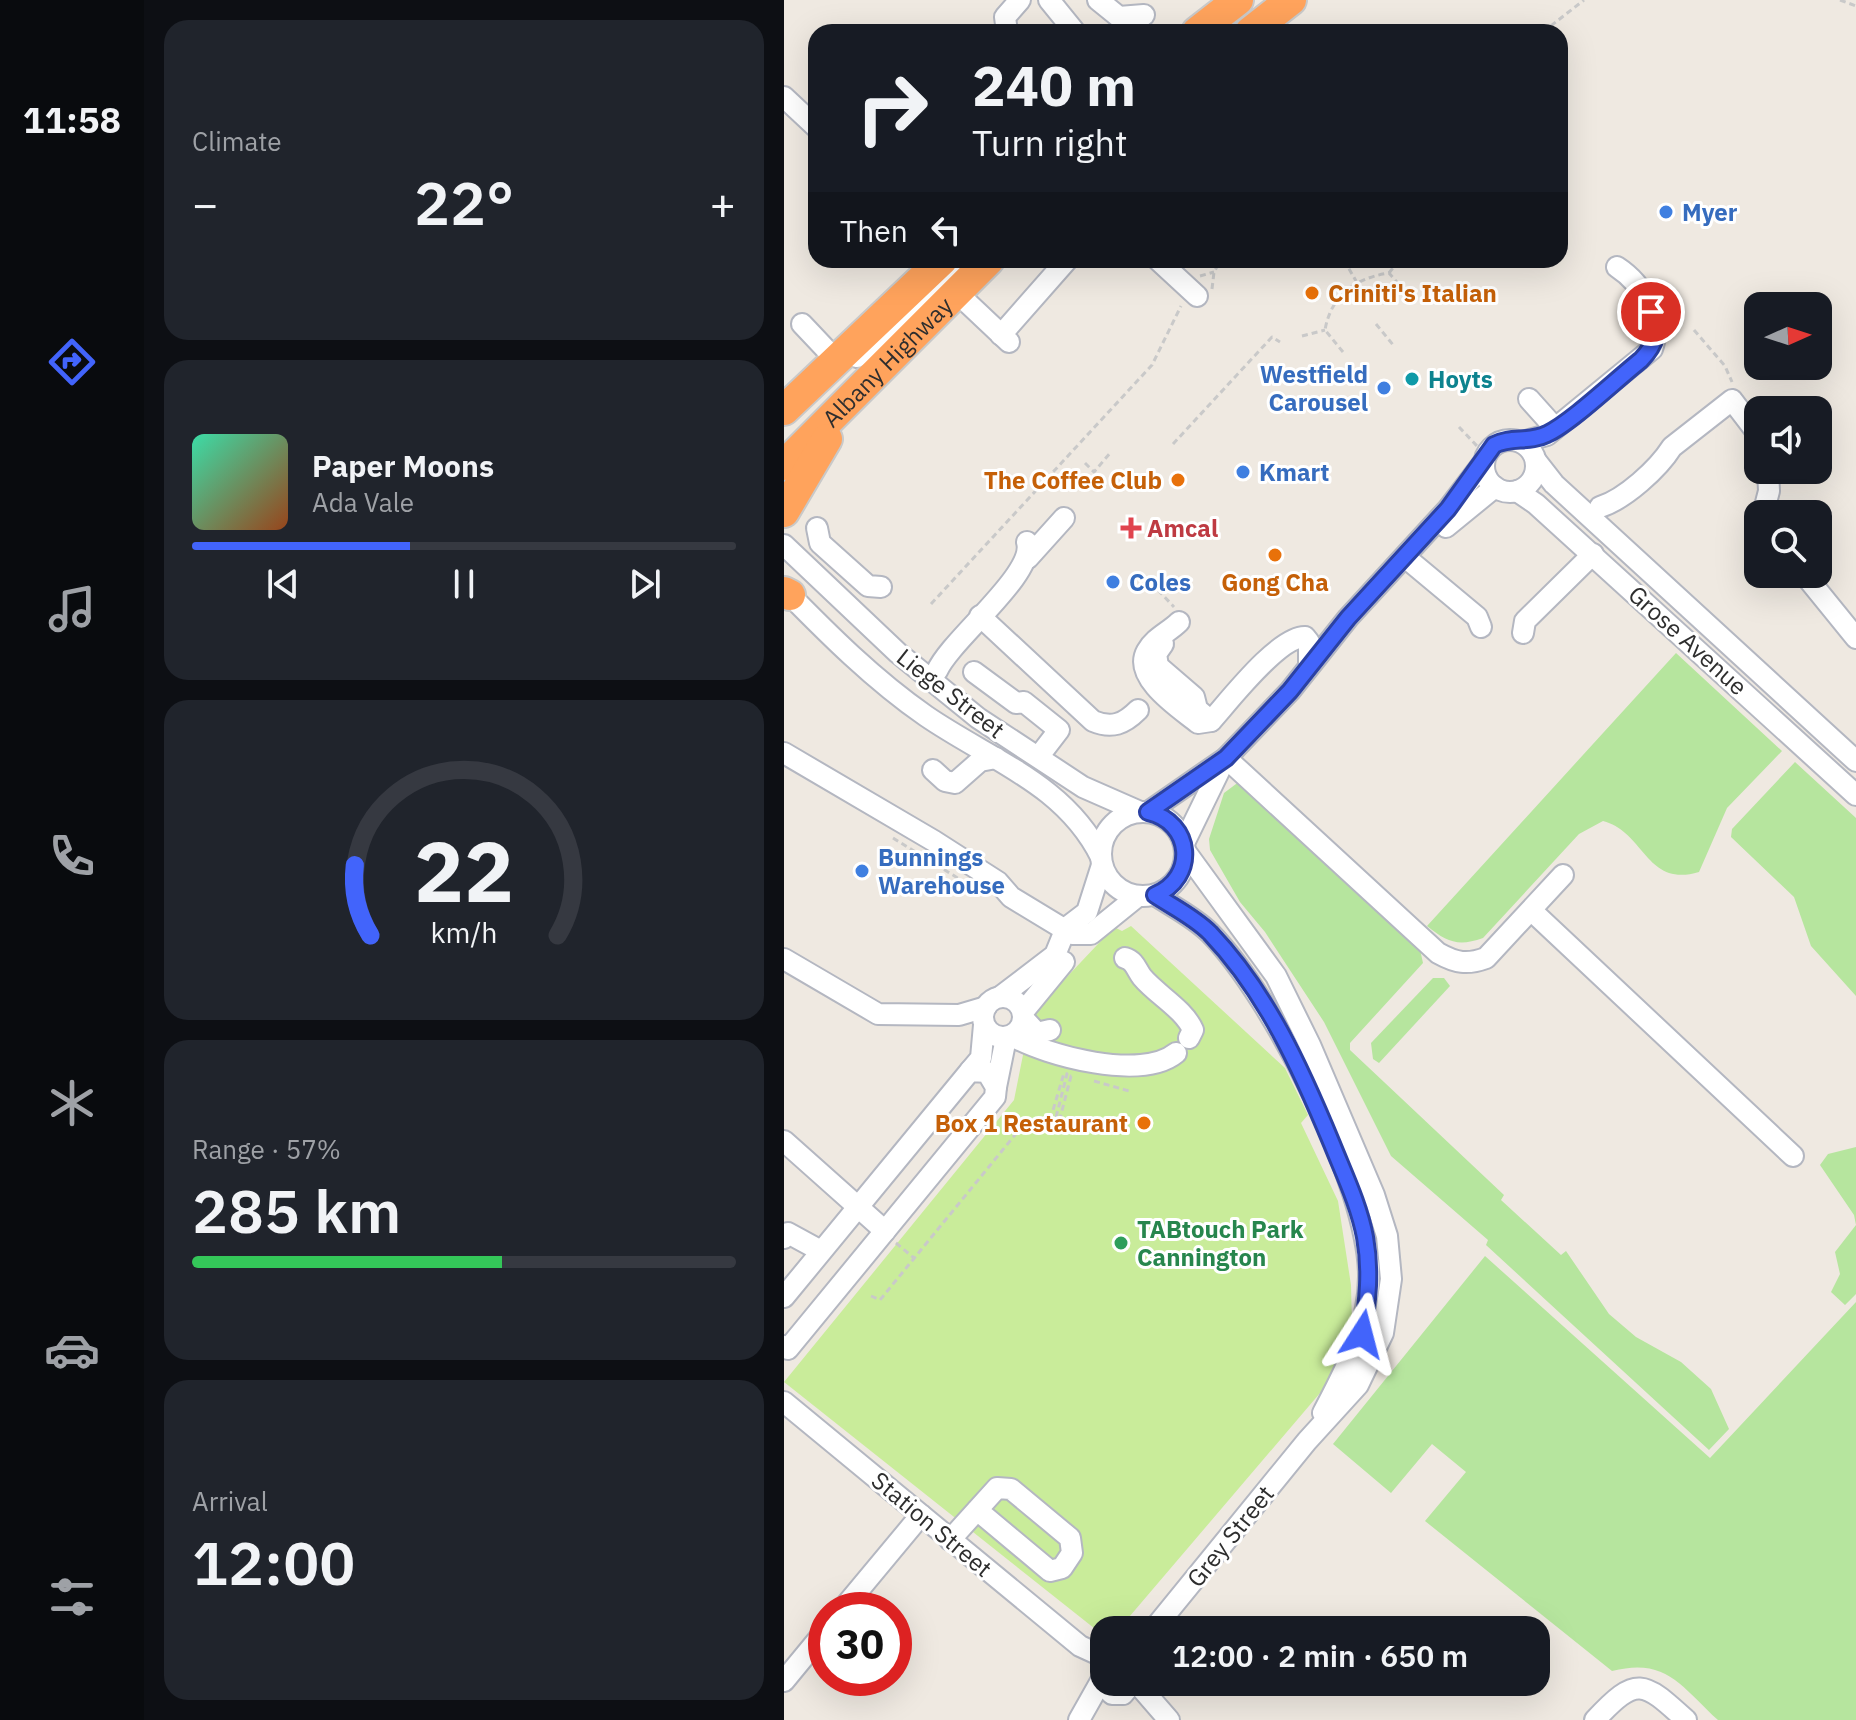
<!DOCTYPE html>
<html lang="en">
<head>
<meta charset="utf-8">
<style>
	:root { --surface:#171b24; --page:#20242c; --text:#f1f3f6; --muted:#9ea1a6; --line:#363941; --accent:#4264fb }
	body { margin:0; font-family:"IBM Plex Sans",sans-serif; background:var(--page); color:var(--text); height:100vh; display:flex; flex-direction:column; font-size:30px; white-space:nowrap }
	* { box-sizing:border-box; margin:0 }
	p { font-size:26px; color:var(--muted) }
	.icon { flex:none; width:44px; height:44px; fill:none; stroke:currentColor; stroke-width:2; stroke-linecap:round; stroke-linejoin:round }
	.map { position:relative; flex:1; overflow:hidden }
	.details { display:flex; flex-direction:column; gap:20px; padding:20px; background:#0d0f14; width:640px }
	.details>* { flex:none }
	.hud { position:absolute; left:24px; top:24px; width:760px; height:244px; border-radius:24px; box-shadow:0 8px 32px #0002; background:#171b24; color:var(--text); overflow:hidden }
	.needle { width:52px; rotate:87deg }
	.fabs { position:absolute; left:960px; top:292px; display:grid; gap:16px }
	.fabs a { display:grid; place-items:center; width:88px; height:88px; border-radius:16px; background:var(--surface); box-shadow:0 8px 32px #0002; font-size:40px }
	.speed { position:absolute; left:24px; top:1592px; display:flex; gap:16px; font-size:40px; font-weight:700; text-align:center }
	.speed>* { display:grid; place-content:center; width:104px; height:104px; border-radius:50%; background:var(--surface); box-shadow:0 8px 32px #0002; line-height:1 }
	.speed .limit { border:12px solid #d22; background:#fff; color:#111 }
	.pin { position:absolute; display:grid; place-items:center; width:68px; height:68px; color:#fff; margin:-34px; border:4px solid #fff; border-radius:50%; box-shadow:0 2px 8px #0007 }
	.me { position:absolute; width:88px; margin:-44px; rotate:9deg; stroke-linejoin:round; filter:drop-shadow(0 0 6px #0008) }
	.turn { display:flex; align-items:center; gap:28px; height:168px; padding:0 32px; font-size:36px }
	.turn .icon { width:104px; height:104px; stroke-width:2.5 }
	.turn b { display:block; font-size:56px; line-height:68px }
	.then { display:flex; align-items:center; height:76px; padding:0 32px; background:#0003; gap:16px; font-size:30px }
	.big { font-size:60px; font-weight:600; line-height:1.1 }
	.details .card { flex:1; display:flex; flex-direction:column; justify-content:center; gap:12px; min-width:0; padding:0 28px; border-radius:24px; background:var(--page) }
	.details .dial { align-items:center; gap:0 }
	.dial svg { height:208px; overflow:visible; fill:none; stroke:var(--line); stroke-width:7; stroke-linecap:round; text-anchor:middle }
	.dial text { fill:var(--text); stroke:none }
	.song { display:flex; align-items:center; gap:24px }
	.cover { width:96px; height:96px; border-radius:12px; background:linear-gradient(135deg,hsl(160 70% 55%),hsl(20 70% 35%)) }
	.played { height:8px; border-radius:4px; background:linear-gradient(90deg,var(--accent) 40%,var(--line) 40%) }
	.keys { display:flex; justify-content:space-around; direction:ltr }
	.heat { display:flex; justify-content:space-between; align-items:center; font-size:44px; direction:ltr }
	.charge { height:12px; border-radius:6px; background:linear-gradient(90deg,#34c759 57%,var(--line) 0) }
	.trip { position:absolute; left:306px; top:1616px; width:460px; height:80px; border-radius:24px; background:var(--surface); box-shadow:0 8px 32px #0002; font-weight:600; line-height:80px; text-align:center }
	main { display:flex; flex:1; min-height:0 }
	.tab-bar { display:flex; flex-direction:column; width:144px; justify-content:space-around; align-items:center; background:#090b0e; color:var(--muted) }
	.tab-bar .icon { width:56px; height:56px }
	.tab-bar .selected { color:var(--accent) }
	.tab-bar b { font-size:36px; color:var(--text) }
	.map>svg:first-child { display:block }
	.green { fill:#b6e59e }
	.pitch { fill:#c9ec9a }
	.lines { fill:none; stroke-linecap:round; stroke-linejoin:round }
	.minor-casing { stroke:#b4b7c1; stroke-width:24 }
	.highway-casing { stroke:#c9c9c9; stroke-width:34 }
	.path { stroke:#c9c9c9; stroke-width:3; stroke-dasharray:6 4; stroke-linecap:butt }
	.minor { stroke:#fff; stroke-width:20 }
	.highway { stroke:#ffa35c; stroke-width:30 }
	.route-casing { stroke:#2b41a3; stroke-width:20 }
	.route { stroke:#4264fb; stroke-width:14 }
	.shop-dot { fill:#3f7fe0; stroke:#fff; stroke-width:3 }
	.food-dot { fill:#e8710a; stroke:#fff; stroke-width:3 }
	.culture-dot { fill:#0f9aa8; stroke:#fff; stroke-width:3 }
	.health-dot { fill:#e0444e; stroke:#fff; stroke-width:3 }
	.leisure-dot { fill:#2e9e5b; stroke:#fff; stroke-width:3 }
	.labels { text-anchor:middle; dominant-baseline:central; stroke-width:6; stroke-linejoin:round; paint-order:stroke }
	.shop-label { font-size:24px; font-weight:bold; fill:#366cbe; stroke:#fff; text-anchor:start }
	.food-label { font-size:24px; font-weight:bold; fill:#c56008; stroke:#fff; text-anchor:end }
	.street-label { font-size:24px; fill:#2e2e2e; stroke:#fff }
	.culture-label { font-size:24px; font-weight:bold; fill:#0d838f; stroke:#fff; text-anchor:start }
	.health-label { font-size:24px; font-weight:bold; fill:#be3a42; stroke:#fff; text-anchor:start }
	.leisure-label { font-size:24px; font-weight:bold; fill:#27864d; stroke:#fff; text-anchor:start }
</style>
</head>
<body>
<main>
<nav class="tab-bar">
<b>11:58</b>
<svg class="icon selected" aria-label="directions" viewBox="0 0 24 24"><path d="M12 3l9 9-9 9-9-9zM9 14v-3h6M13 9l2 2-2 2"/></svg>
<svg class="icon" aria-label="music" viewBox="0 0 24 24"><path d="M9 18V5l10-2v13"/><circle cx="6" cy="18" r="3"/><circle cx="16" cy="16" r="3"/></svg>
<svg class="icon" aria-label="phone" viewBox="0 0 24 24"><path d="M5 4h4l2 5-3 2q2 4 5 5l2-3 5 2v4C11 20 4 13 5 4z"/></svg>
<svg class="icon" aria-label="climate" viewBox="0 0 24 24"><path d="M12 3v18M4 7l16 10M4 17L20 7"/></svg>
<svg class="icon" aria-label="car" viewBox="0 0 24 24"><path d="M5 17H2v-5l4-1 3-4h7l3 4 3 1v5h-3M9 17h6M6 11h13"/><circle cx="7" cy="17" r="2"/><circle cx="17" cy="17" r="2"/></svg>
<svg class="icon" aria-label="filters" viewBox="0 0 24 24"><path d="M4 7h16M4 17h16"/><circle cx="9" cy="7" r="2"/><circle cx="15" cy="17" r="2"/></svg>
</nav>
<section class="details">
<div class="card"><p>Climate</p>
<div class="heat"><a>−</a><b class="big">22°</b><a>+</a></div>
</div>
<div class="card">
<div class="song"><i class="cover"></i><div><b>Paper Moons</b><p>Ada Vale</p></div></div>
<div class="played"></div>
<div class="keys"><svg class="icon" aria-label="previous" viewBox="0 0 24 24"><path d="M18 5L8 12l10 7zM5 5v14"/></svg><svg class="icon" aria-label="pause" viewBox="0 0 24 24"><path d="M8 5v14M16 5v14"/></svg><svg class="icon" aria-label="next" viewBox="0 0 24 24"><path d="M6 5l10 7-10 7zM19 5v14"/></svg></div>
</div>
<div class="card dial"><svg viewBox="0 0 100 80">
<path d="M14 69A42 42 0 1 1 86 69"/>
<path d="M14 69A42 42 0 0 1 8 42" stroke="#4264fb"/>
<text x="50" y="56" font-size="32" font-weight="700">22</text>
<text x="50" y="72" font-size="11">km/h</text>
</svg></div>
<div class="card"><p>Range · 57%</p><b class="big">285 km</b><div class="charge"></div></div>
<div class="card"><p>Arrival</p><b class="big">12:00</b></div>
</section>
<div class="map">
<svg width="1072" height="1720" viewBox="0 0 1072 1720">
	<rect width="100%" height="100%" fill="#efe9e1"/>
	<g class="green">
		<path d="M 892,653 L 998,751 L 943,808 L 915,872 C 862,888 861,832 819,821 L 795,834 L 699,938 C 674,947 663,942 643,926 Z"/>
		<polygon points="1011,762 1072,818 1072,996 1027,946 1010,897 947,837 948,829"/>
		<polygon points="456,781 635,945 639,963 566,1043 566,1050 720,1195 717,1200 777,1255 782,1251 825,1314 852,1337 897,1362 927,1389 945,1429 925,1450 702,1245 704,1240 607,1156 540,1022 481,932 456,902 426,850 425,839 440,793"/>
		<polygon points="649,978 660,978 666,986 595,1063 589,1059 587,1043"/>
		<polygon points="1072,1147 1072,1225 1070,1215 1036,1165 1044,1154"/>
		<polygon points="1072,1225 1072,1294 1061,1305 1047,1292 1056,1274 1051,1252"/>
		<path d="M 701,1256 L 926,1458 L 1072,1302 L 1072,1720 L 934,1720 C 897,1686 882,1657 828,1671 L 641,1521 L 682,1472 L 648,1444 L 607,1493 L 549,1444 Z"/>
	</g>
	<polygon class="pitch" points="347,926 501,1068 524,1115 517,1123 554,1201 567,1285 568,1325 542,1386 334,1630 320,1630 320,1636 0,1382 230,1100 247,1015 330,927 338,931"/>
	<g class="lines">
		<defs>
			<g id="minor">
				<polyline points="265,0 291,32"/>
				<polyline points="314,0 335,17 360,15"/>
				<polyline points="223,32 221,17 236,0"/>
				<polyline points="0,97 32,127"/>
				<polyline points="374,260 413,296"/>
				<polyline points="172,292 225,342"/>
				<polyline points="18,324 52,360"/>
				<polyline points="217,335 283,260"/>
				<polyline points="73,357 114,326 182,260"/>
				<polyline points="745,399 771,428"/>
				<circle cx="726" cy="466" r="26"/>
				<path d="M 738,442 L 763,435 L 868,349 C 879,319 859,284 833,267"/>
				<polyline points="752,461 770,484 1072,761"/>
				<polyline points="733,491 752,504 1072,795"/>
				<path d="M 816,507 C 841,499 874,469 888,447 L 948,400 L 974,434"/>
				<polyline points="979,514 985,491 984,470"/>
				<polyline points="662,527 711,487"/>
				<polyline points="33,528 36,543 84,586 97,587"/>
				<polyline points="0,545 114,653 194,718 299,787 356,812"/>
				<polyline points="621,557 693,617 697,627"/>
				<polyline points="244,558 280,518"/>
				<polyline points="1020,574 1072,638"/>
				<path d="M 0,589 C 44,634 90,680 142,716 C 206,760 281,784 317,857"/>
				<path d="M 196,616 L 309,721 C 328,729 340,724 354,710"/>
				<path d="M 395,622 C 385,632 370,638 363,651 C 348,678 397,709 414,723 L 427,721 C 445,701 495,636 521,637 L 525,642 L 525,665"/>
				<polyline points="739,633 741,621 809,554"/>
				<polyline points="379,644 372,654 374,666 410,697 413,709 427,721"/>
				<path d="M 153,671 C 167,639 252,574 243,542"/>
				<polyline points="190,672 232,703 240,702 275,730 255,756"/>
				<polyline points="0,753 150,841 214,882 227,897 288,934 307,934 354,896"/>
				<path d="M 442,758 L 654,953 C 672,963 683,965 702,958 L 779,875"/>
				<polyline points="149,770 161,781 171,783 196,761 212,758"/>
				<circle cx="359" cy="854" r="42"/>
				<polyline points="364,812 442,758 506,691 564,618 664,509 700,462"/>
				<polyline points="400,843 438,765"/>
				<path d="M 371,895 C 389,907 410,917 426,933 C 489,997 585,1186 585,1276 C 585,1328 562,1369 539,1413"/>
				<polyline points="748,911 1009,1156"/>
				<path d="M 341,958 C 351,961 352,969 358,977 C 373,995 400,1009 409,1030 L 405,1038"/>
				<polyline points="0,959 94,1014 175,1015 202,1007"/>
				<circle cx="219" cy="1017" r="20"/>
				<polyline points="216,997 271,955 282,928 303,912 318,865"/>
				<polyline points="239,1012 280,962"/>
				<polyline points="240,1019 253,1033 266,1030"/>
				<path d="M 228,1036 C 263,1056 358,1081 392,1053"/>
				<polyline points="186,1071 197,1058 200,1025"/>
				<polyline points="212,1087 222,1038"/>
				<polyline points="0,1141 101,1231"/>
				<polyline points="0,1238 4,1233 37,1251"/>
				<polyline points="0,1297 186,1071 203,1072 212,1087 211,1097 4,1349 0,1346"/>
				<polyline points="0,1402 296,1646 320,1657"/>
				<polyline points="166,1540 213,1488 227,1489 286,1538 288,1553 278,1568 266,1571 193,1510"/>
				<polyline points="58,1610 137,1515"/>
				<polyline points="369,1630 523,1441 574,1385 599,1333 607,1279 603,1236 590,1195 526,1045 492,976 401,851"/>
				<polyline points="320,1670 318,1684 328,1694 339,1694 349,1682"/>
				<polyline points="0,1681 42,1630"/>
				<polyline points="352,1682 385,1720"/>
				<polyline points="295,1720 317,1681"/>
				<path d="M 811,1720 C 853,1675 859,1681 902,1720"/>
			</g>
			<g id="highway">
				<polyline points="413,32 454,0"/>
				<polyline points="466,32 507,0"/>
				<polyline points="0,410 158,260"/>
				<path id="s1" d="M 0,465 L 205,260"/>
				<polyline points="0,512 43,439"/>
				<polyline points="0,592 6,595"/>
			</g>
		</defs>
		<use href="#minor" class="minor-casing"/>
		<use href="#highway" class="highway-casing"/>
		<g class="path">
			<polyline points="1056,0 1072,6"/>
			<polyline points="759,32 800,0"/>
			<polyline points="776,120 783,114"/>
			<polyline points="560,260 572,281"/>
			<polyline points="605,273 615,260"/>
			<polyline points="416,276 430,272"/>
			<polyline points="428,289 430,272 437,260"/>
			<polyline points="592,324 610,346"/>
			<polyline points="910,330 941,366 948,382"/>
			<polyline points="518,336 541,330"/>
			<path d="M 559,352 L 541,330 C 547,295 572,278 605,273 L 626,297"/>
			<polyline points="675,427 693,446"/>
			<polyline points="389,444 488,337 496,342"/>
			<polyline points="301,463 310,472 327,452"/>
			<polyline points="374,590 390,607"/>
			<polyline points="147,604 368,365 397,306"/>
			<polyline points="109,838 177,880"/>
			<polyline points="310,1081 345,1091"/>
			<polyline points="270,1125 274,1126 287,1076 291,1077"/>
			<polyline points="112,1243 130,1258"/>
			<polyline points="87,1296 96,1300 244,1119 261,1123 263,1116 267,1117 280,1073 283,1074 270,1125"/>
		</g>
		<use href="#minor" class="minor"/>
		<use href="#highway" class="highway"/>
	</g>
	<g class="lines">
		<defs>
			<path id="route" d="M 578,1334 C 584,1301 587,1270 581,1237 C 575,1205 560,1174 548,1144 C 517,1069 483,993 426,933 C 410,917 389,907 371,895 C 413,878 409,822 364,812 L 442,758 L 506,691 L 564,618 L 664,509 L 710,445 C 727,436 745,443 763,434 C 787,423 834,378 857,360 C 871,345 877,331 867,312"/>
		</defs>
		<use href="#route" class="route-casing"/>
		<use href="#route" class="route"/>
	</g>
	<g class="shop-dot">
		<circle cx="882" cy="212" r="8"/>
		<circle cx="600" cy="388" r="8"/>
		<circle cx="459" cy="472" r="8"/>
		<circle cx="329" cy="582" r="8"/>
		<circle cx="78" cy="871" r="8"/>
	</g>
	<g class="food-dot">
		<circle cx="528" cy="293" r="8"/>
		<circle cx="394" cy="480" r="8"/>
		<circle cx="491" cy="555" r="8"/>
		<circle cx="360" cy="1123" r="8"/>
	</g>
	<circle class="culture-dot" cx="628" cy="379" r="8"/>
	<path class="health-dot" d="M343 516h8v8h8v8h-8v8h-8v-8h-8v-8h8z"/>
	<circle class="leisure-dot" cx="337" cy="1243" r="8"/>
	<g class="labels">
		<g class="shop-label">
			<text x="898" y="212">Myer</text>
			<text x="584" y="374" text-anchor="end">Westfield<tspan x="584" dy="28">Carousel</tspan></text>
			<text x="475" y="472">Kmart</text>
			<text x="345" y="582">Coles</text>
			<text x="94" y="857">Bunnings<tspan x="94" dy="28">Warehouse</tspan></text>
		</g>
		<g class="food-label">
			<text x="544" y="293" text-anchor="start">Criniti's Italian</text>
			<text x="378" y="480">The Coffee Club</text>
			<text x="491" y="582" text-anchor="middle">Gong Cha</text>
			<text x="344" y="1123">Box 1 Restaurant</text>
		</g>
		<g class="street-label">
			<text stroke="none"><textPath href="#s1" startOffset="146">Albany Highway</textPath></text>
			<text transform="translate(904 640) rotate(42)">Grose Avenue</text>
			<text transform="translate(167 693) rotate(38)">Liege Street</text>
			<text transform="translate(148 1524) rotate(40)">Station Street</text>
			<text transform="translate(446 1536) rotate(-51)">Grey Street</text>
		</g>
		<g class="culture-label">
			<text x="644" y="379">Hoyts</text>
		</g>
		<g class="health-label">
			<text x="363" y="528">Amcal</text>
		</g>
		<g class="leisure-label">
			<text x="353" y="1229">TABtouch Park<tspan x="353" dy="28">Cannington</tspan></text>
		</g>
	</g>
</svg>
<div class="fabs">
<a><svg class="needle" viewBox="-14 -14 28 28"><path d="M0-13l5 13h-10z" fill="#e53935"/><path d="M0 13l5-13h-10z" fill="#9ea1a6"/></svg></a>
<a><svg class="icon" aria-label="sound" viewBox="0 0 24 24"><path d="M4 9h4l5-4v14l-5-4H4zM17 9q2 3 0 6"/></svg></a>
<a><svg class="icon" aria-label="search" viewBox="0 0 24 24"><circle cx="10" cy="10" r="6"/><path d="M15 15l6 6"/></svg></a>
</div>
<div class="speed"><div class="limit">30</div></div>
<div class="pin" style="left:867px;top:312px;background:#d93025"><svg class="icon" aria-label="arrive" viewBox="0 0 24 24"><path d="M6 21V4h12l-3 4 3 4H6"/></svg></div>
<svg class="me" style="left:578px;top:1334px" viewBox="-20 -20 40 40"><path d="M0-17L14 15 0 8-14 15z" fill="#4264fb" stroke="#fff" stroke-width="4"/></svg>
<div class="trip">12:00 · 2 min · 650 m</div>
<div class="hud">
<div class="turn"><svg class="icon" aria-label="right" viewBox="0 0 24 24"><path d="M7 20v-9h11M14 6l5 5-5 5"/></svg><div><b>240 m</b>Turn right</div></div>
<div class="then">Then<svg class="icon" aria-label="left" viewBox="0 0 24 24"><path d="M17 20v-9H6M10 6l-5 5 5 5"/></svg></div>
</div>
</div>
</main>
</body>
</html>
